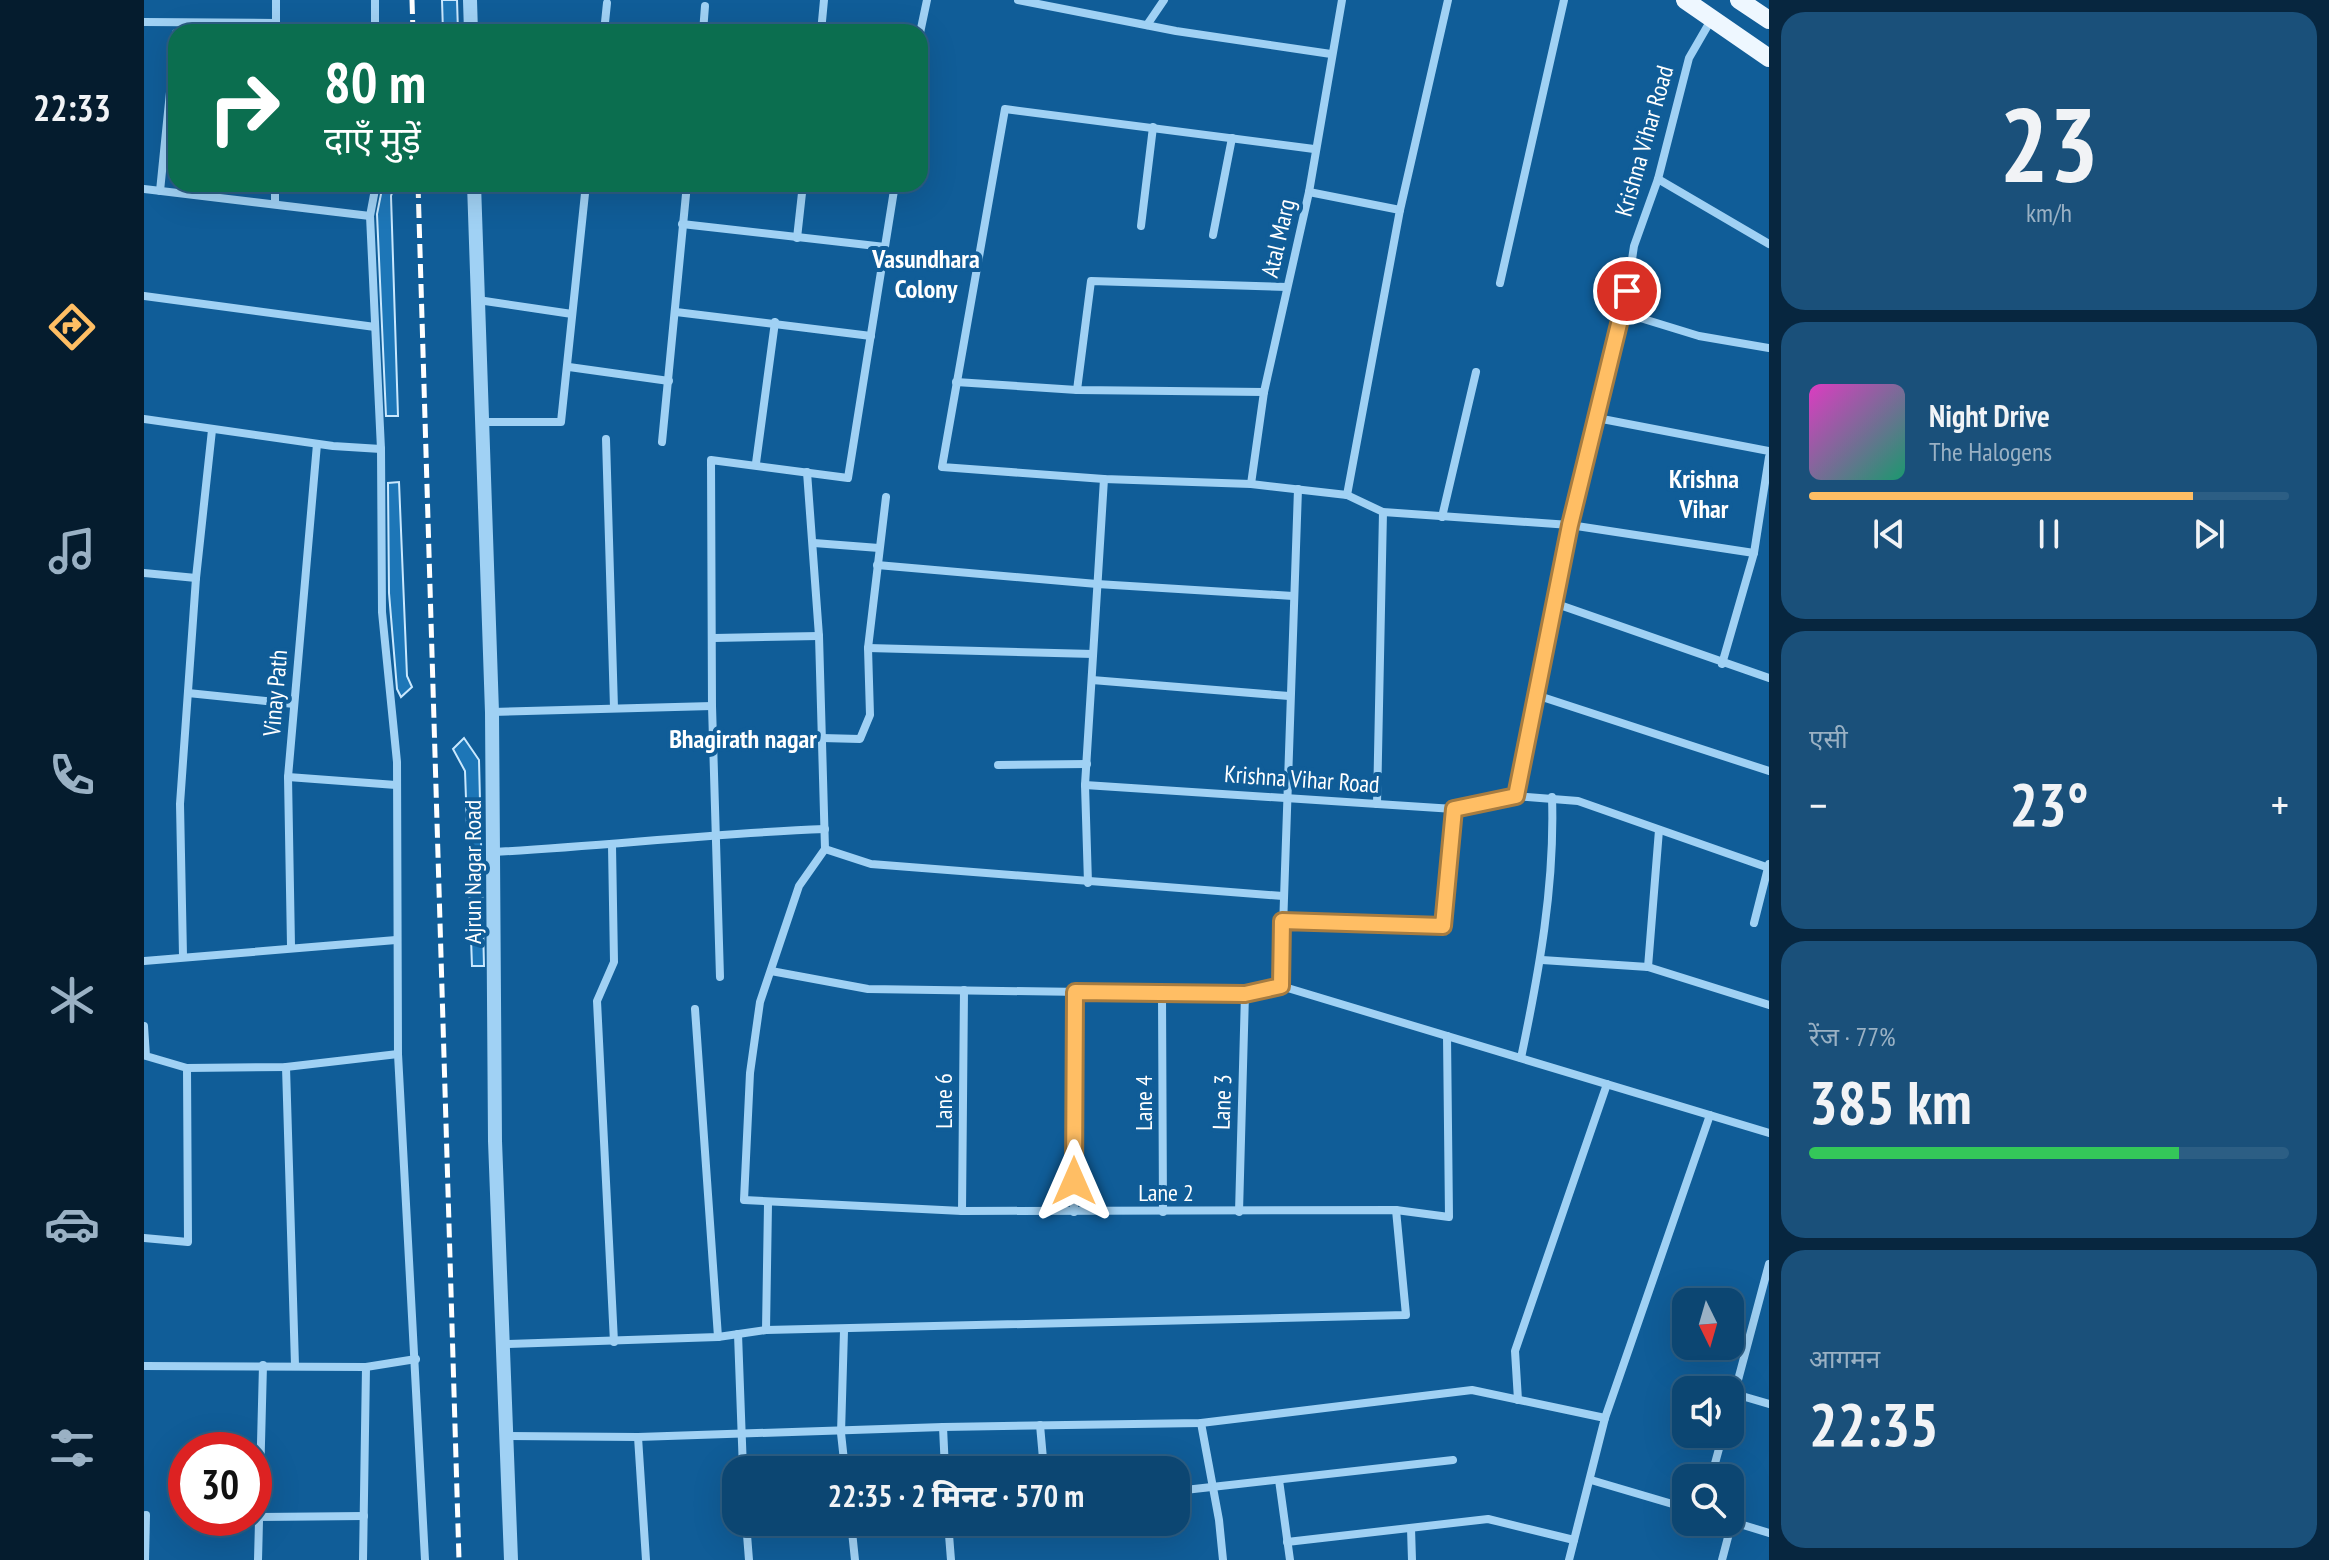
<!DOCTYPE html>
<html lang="hi">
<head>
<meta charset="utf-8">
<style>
	:root { --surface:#0c4672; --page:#1a507a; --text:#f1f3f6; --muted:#9ab1c4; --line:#2c5e84; --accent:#ffbe64 }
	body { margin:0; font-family:"PT Sans Narrow","Noto Sans Devanagari",sans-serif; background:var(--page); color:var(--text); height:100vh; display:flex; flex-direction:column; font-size:30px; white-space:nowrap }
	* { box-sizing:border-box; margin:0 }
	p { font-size:26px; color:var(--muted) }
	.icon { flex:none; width:44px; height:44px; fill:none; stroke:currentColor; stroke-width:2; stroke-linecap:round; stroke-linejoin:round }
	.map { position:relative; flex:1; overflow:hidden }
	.sheet { display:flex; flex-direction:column; gap:12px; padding:12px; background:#07263f; width:560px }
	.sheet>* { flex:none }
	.banner { position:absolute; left:24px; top:24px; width:760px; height:168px; border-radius:24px; box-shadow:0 8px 32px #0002,0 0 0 2px var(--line); background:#0b6e4f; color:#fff; overflow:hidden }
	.needle { width:52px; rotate:175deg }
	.controls { position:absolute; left:1528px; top:1288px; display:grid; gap:16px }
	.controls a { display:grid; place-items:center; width:72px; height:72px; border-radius:16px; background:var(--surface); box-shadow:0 8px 32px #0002,0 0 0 2px var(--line); font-size:40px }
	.speed { position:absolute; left:24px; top:1432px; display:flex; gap:16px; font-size:40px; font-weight:700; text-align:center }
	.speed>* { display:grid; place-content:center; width:104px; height:104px; border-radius:50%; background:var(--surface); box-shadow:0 8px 32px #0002,0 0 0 2px var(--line); line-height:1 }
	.speed .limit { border:12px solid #d22; background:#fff; color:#111 }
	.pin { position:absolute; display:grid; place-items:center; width:68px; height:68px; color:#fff; margin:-34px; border:4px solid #fff; border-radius:50%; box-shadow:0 2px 8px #0007 }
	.me { position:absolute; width:88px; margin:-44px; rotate:0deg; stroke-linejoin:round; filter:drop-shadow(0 0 6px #0008) }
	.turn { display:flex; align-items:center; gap:28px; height:168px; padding:0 24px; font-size:36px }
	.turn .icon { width:104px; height:104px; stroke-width:2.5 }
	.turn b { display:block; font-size:56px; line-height:68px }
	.big { font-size:60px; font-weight:800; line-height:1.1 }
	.sheet .widget { flex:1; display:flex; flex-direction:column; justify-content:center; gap:12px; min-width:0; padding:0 28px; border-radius:24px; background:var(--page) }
	.sheet .dial { align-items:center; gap:0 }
	.dial b { font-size:104px; line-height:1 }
	.song { display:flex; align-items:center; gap:24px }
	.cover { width:96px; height:96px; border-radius:12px; background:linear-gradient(135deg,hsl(310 70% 55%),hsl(160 70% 35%)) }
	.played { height:8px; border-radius:4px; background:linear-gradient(90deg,var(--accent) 80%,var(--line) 80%) }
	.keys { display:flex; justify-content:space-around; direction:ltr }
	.heat { display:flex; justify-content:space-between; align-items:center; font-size:44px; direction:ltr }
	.charge { height:12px; border-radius:6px; background:linear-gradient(90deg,#34c759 77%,var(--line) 0) }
	.trip { position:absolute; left:578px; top:1456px; width:468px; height:80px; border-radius:24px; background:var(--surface); box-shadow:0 8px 32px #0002,0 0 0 2px var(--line); font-weight:800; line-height:80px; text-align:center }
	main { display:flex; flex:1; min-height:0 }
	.tab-bar { display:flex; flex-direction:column; width:144px; justify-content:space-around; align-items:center; background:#051c2e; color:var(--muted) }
	.tab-bar .icon { width:56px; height:56px }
	.tab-bar .selected { color:var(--accent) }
	.tab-bar b { font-size:36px; color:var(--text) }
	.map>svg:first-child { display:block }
	.building { fill:#1d76b7; stroke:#c9e8fe; stroke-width:2 }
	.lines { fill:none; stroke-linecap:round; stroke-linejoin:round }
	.minor { stroke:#a0d1f4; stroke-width:8 }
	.tertiary { stroke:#a0d1f4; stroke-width:14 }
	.primary { stroke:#eef7ff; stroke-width:18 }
	.rail { stroke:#fff; stroke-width:5; stroke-dasharray:14 6; stroke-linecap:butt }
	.route-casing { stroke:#a67c41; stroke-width:20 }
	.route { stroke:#ffbe64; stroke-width:14 }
	.labels { text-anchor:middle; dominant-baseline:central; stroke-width:8; stroke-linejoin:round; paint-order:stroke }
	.street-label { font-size:24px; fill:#fff; stroke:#105d98 }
	.neighbourhood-label { font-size:26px; font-weight:bold; fill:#fff; stroke:#105d98 }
</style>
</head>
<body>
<main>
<nav class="tab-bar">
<b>22:33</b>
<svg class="icon selected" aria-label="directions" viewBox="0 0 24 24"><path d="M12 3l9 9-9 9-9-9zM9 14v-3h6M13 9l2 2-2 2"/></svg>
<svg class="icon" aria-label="music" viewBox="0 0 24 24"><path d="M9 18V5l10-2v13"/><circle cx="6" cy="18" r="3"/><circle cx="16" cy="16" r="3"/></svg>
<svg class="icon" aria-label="phone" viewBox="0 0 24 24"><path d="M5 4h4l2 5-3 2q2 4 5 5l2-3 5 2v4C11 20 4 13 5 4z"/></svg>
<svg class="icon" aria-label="climate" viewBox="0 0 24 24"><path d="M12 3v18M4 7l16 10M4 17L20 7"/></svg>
<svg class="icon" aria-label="car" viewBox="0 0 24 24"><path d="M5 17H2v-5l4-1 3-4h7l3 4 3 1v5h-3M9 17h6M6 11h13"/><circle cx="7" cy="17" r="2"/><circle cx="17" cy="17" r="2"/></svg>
<svg class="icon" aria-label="filters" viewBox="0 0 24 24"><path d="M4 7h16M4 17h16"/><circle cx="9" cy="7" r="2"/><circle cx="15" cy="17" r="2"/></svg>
</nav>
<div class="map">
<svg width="1625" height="1560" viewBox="0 0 1625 1560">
	<rect width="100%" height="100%" fill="#105d98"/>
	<g class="building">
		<polygon points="298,0 313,0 314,32 299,32"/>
		<polygon points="239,184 251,184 247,196 254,416 242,416 233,214"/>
		<polygon points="255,482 263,676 268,687 257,697 253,689 245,593 244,483"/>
		<polygon points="320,738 335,760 340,966 328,966 321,771 309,749"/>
	</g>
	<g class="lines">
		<g class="minor">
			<polyline points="132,0 132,32"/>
			<polyline points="231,0 231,32"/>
			<polyline points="874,0 1032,31 1187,54"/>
			<polyline points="0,22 132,23"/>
			<polyline points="1003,25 1020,0"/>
			<polyline points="460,32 463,3"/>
			<polyline points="559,32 561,6"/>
			<polyline points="677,32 680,0"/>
			<polyline points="776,33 783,0"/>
			<polyline points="1170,149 861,109 798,467 960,479 1107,484 1203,495 1239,512 1426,525 1610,553"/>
			<polyline points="1514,179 1625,244"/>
			<polyline points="232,184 226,216 237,449 238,612 253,762 254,1054 281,1560"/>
			<polyline points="0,189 226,216"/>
			<polyline points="16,191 32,33"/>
			<polyline points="1165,192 1256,210"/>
			<polyline points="131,204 131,184"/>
			<polyline points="538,224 741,247"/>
			<polyline points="997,226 1009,127"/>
			<polyline points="1069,235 1088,138"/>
			<polyline points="653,238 659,184"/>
			<polyline points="1356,283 1420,0"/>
			<polyline points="0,296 231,327"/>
			<polyline points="334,300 428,314"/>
			<polyline points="532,312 727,336"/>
			<polyline points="1480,313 1555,336 1625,348"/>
			<polyline points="425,367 525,381"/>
			<polyline points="812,382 933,390 1120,392"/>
			<polyline points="933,390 947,281 1143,287"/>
			<polyline points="1453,418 1625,451"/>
			<polyline points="0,419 189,446 237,449"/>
			<polyline points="338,422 417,422 442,184"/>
			<polyline points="462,439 470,708"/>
			<polyline points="518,442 543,184"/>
			<polyline points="612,463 631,322"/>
			<polyline points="663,472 675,636 681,849 655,886 616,1002 606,1073 600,1200 818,1211 1252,1210 1305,1217 1303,1036"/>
			<polyline points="1107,484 1120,392 1165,192 1198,0"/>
			<polyline points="1203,495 1256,210 1304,0"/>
			<polyline points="1298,517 1332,372"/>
			<polyline points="670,543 735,548"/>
			<polyline points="733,565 953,584 1149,596"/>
			<polyline points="0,573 52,578"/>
			<polyline points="1410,603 1625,678"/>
			<polyline points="570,638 675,636"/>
			<polyline points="724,648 949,654"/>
			<polyline points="1578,664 1610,553 1625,457"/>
			<polyline points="948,680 1145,696"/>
			<polyline points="44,693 150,704"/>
			<polyline points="1392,695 1625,771"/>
			<polyline points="348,712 568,706"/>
			<polyline points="678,738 716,739 726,715 724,648 742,497"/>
			<polyline points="854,765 943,764"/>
			<polyline points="144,777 252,785"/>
			<polyline points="941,785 1310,809 1372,796 1434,801 1625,868"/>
			<polyline points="1372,796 1426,525 1480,313 1490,246 1514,179 1545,58 1567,20"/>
			<polyline points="1233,804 1239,512"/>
			<polyline points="468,846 470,962 453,1001 470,1342"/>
			<polyline points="681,849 727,864 1139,896"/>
			<path d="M 350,852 C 461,846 570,833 681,829"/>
			<polyline points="944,883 941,785 960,479"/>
			<polyline points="1138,921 1299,926 1310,809"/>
			<polyline points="1610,923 1625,864"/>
			<polyline points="147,946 144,777 173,444"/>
			<polyline points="39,956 36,804 52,578 68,430"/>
			<polyline points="1398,960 1504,967 1625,1005"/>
			<polyline points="0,961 252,940"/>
			<polyline points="1504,967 1515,830"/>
			<polyline points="627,971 724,989 1073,994 1101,994 1137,986 1625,1133"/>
			<polyline points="576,977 568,706 567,460 704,478 751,184"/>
			<polyline points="1137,986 1154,489"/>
			<polyline points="1018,993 1019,1212"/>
			<polyline points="551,1009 574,1337"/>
			<polyline points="0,1026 2,1056 43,1068 142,1067 254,1054"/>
			<path d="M 1377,1058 C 1395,972 1411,885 1408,797"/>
			<polyline points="142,1067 151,1365"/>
			<polyline points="818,1211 820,990"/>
			<polyline points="930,1212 931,992"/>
			<polyline points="1095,1212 1101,994"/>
			<polyline points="0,1238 44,1242 43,1068"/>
			<polyline points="622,1330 624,1204"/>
			<polyline points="700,1331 697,1433 701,1470"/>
			<polyline points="594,1334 599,1470"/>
			<polyline points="361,1344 574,1337 622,1330 1262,1315 1252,1210"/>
			<polyline points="0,1366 222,1367 272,1359"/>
			<polyline points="1591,1394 1625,1404"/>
			<polyline points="1374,1400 1371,1351 1463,1084"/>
			<polyline points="1586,1410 1625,1264"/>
			<polyline points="1057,1423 1075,1520 1079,1560"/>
			<polyline points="896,1425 900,1470"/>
			<polyline points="799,1427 801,1470"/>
			<polyline points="362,1436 494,1437 799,1427 1057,1423 1328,1390 1461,1418"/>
			<polyline points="494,1437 502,1560"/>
			<polyline points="1567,1478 1579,1434"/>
			<polyline points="1135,1480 1146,1560"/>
			<polyline points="1447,1480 1542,1508"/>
			<polyline points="1032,1491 1309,1460"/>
			<polyline points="115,1517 220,1516"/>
			<polyline points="1586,1521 1625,1533"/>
			<polyline points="602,1522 605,1560"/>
			<polyline points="707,1522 711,1560"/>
			<polyline points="804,1522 807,1560"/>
			<polyline points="1267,1528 1268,1560"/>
			<polyline points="1143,1542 1344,1519 1430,1540"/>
			<polyline points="1,1560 2,1515"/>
			<polyline points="114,1560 119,1365"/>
			<polyline points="219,1560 222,1367"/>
			<polyline points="1425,1560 1461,1418 1566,1115"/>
			<polyline points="1578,1560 1588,1522"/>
		</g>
		<g class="tertiary">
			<polyline points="326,0 327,32"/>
			<polyline points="330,184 348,712 351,1141 367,1560"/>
		</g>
		<g class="primary">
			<polyline points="1541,0 1625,58"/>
			<polyline points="1595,0 1625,20"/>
		</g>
		<g class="rail">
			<polyline points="268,0 269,32"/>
			<polyline points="274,184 315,1560"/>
		</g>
	</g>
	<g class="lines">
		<defs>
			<polyline id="route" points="930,1181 931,992 1101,994 1137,986 1138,921 1299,926 1310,809 1372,796 1426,525 1483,291"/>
		</defs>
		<use href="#route" class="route-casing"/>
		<use href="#route" class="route"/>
	</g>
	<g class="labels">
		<g class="street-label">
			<text transform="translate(1500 141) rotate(-74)">Krishna Vihar Road</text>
			<text transform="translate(1134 238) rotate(-77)">Atal Marg</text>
			<text transform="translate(131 693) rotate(-85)">Vinay Path</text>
			<text transform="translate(1158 779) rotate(4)">Krishna Vihar Road</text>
			<text transform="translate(328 872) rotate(-90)">Ajrun Nagar Road</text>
			<text transform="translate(799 1101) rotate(-90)">Lane 6</text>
			<text transform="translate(1078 1102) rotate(-88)">Lane 3</text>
			<text transform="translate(999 1103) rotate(-90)">Lane 4</text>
			<text x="1022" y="1192">Lane 2</text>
		</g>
		<g class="neighbourhood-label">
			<text x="782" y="258">Vasundhara<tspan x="782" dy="30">Colony</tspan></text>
			<text x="1560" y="478">Krishna<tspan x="1560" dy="30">Vihar</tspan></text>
			<text x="599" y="738">Bhagirath nagar</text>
		</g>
	</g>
</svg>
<div class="controls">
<a><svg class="needle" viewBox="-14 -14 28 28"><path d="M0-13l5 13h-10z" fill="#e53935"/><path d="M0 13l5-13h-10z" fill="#9ab1c4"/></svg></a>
<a><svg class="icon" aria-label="sound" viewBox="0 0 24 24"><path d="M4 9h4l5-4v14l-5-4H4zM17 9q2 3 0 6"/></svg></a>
<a><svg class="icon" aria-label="search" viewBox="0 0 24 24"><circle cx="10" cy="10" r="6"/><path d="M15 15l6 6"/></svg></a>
</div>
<div class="speed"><div class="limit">30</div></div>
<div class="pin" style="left:1483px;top:291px;background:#d93025"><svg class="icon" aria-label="arrive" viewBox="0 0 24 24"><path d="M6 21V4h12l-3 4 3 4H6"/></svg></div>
<svg class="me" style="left:930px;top:1181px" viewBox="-20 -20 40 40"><path d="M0-17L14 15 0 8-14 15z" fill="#ffbe64" stroke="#fff" stroke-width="4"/></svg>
<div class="trip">22:35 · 2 मिनट · 570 m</div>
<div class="banner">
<div class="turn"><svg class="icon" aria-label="right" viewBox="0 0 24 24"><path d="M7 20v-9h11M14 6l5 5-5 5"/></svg><div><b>80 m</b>दाएँ मुड़ें</div></div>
</div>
</div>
<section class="sheet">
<div class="widget dial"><b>23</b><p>km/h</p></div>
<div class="widget">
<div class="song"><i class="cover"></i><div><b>Night Drive</b><p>The Halogens</p></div></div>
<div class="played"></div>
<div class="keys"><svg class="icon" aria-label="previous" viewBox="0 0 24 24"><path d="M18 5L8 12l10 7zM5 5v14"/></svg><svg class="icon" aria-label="pause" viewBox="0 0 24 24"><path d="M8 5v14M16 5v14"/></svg><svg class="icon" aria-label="next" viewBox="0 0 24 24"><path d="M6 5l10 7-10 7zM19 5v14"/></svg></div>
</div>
<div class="widget"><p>एसी</p>
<div class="heat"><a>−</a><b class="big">23°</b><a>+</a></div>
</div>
<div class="widget"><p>रेंज · 77%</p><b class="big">385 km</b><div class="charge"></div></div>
<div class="widget"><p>आगमन</p><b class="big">22:35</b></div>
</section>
</main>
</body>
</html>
